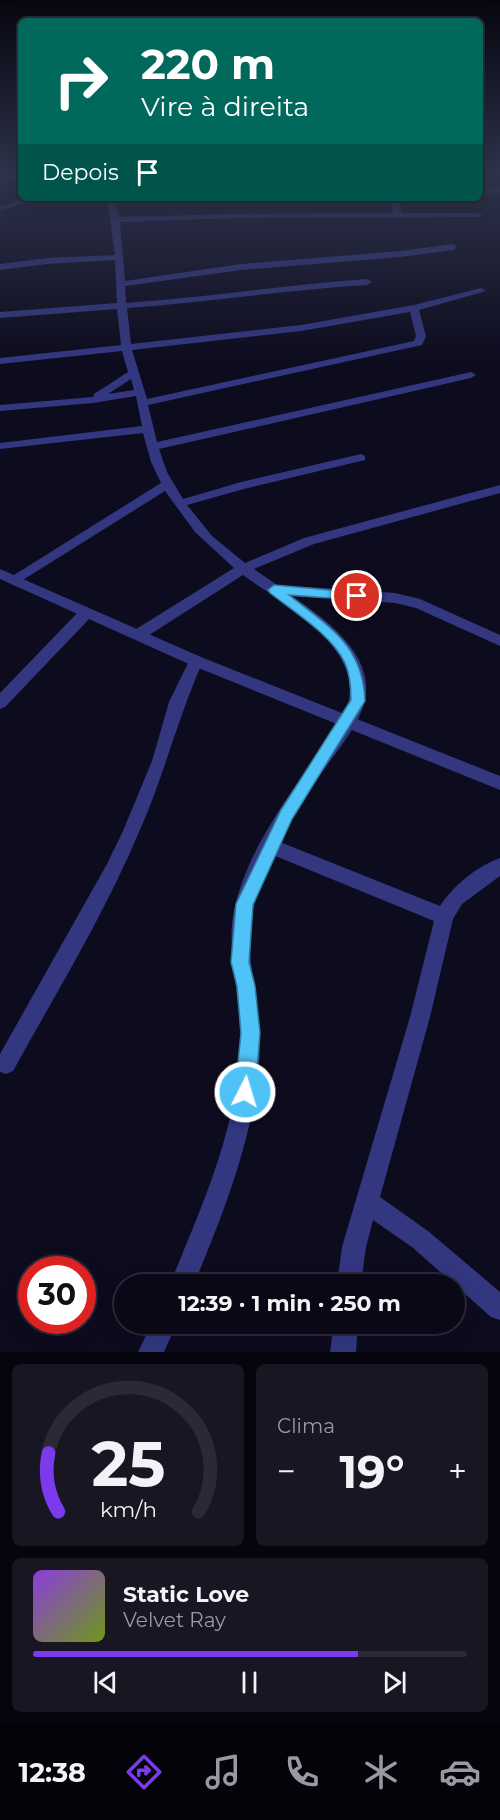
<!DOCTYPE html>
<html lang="pt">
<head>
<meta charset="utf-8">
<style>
	:root { --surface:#0a0816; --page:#181623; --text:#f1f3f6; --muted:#999aa1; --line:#2a2935; --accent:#7c3aed }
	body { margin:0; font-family:Montserrat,sans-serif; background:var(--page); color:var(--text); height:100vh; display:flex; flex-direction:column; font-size:22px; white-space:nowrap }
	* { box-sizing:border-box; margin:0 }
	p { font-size:20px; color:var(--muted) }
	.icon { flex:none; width:33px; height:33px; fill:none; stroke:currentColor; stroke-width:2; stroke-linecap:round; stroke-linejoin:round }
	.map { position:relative; height:1352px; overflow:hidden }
	.sheet { display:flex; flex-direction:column; gap:12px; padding:12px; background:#06040c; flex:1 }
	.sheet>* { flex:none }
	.guide { position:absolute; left:18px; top:18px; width:465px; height:183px; border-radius:9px; box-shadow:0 6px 24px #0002,0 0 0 2px var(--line); background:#00695c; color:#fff; overflow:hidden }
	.speed { position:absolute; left:18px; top:1256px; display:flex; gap:12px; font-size:30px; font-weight:700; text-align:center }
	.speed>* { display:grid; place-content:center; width:78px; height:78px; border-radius:50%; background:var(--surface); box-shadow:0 6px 24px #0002,0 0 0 2px var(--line); line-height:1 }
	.speed .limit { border:9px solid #d22; background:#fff; color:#111 }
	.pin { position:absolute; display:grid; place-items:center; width:51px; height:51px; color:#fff; margin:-26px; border:3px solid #fff; border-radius:50%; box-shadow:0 2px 6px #0007 }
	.me { position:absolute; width:66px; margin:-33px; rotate:5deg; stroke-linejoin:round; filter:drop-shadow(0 0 4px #0008) }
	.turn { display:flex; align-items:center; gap:21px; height:126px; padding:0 24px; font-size:27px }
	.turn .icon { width:78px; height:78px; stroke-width:2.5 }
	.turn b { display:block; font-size:42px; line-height:51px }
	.then { display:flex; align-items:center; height:57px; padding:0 24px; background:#0003; gap:12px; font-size:22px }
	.big { font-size:45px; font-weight:700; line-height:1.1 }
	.sheet .widget { flex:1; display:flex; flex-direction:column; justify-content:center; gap:9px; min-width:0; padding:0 21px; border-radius:9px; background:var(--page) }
	.sheet .dial { align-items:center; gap:0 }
	.dial svg { height:156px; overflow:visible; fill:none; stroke:var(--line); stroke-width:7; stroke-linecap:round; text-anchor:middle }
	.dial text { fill:var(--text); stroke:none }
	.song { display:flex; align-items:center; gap:18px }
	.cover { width:72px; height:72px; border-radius:9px; background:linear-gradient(135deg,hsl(270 70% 55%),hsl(80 70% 35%)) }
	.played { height:6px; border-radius:3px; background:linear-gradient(90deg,var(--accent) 75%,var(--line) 75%) }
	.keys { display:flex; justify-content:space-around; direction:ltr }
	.heat { display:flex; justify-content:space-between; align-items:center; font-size:33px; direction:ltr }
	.sheet .tiles { flex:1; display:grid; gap:12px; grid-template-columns:1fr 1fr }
	.widget:last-child { grid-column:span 2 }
	.trip { position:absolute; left:114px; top:1274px; width:351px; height:60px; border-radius:30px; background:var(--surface); box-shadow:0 6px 24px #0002,0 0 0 2px var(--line); font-weight:700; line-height:60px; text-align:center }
	.tab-bar { display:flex; height:96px; justify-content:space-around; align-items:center; background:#040309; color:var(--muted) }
	.tab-bar .icon { width:42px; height:42px }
	.tab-bar .active { color:var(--accent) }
	.tab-bar b { font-size:27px; color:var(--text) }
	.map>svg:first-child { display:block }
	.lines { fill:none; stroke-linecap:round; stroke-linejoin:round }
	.minor { fill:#333780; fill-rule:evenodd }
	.tertiary { fill:#333780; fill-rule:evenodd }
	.route { fill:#4fc3f7; stroke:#337fa1; stroke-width:1.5 }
</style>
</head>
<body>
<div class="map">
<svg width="500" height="1352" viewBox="0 0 500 1352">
	<rect width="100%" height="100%" fill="#0d0b1e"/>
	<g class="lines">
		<g class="minor">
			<polygon points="16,173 21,173 21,176 0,182 0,178"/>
			<rect x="480" y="189" width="20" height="4"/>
			<polygon points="30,198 43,198 0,210 0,206"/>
			<path d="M 107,198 L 181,198 L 177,200 L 116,204 L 119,217 L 235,214 L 393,213 L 391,198 L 399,198 L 402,213 L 478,213 L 482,215 L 478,217 L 235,218 L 120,222 L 125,281 L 241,264 L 400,251 L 453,244 L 457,247 L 453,250 L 400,257 L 241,270 L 125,286 L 126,303 C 207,297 286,285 367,279 L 372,282 L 367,285 C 287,290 207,302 127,308 L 131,344 L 301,325 L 414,305 L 481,288 L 486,291 L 419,310 L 426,336 L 422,345 L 148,405 L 157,442 L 471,372 L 476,375 L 471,378 L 159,449 L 167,472 L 183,499 L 241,482 L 361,454 L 365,456 L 365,460 L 244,489 L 187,505 L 212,536 L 245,563 L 304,538 L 500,485 L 500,493 L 314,544 L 254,569 L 277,585 L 395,593 L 420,599 L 500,635 L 500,646 L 416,608 L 395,603 L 292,596 C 324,618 375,654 365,700 C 359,726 338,749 323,771 C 307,793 293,817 280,842 L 440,906 C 454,885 476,867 500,858 L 500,876 L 462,904 L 453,919 L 430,1017 L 380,1197 L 428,1231 L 500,1292 L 500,1320 L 491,1317 L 412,1247 L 373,1220 L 366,1247 L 361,1284 L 337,1284 L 342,1247 L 410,1017 L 434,921 L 273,855 C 262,878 252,903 250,929 C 248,974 263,1018 259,1065 C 252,1142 223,1214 194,1284 L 170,1284 C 199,1213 232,1141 239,1064 C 241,1041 240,1019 237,996 C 234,968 228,939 234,910 C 250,838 303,779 342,718 C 377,653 286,606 243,575 L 143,639 L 133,639 L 131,635 L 133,631 L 234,568 L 195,532 L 165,491 L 18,583 L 13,585 L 6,580 L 161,483 L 151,462 L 143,433 L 0,449 L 0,443 L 142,426 L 136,396 L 93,403 L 0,411 L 0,405 L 93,397 L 94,394 L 128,372 L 122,351 L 0,364 L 0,358 L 121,345 L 117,309 L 0,318 L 0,312 L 117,303 L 115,260 L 47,264 L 0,270 L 0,264 L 47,258 L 115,255 ZM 410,312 L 416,336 L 414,341 L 147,399 L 132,350 L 301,331 ZM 131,379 L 134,390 L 108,394 Z"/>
			<polygon points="87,607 94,612 92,616 5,707 0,709 0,693 82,608"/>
			<path d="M 196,656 L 201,657 L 203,661 C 178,717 164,776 139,832 C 104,915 56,993 13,1071 L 6,1074 L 0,1072 L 0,1054 L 107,864 L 123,831 L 152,761 L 169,702 L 191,657 Z"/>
			<polygon points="152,1323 177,1323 164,1352 138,1352"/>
			<polygon points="334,1323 358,1323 356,1352 330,1352"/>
		</g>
		<polygon class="tertiary" points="0,569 201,657 500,776 500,790 191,665 0,579"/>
	</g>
	<linearGradient id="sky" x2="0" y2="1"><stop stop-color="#070610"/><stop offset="0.48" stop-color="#2f344c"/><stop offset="1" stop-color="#2f344c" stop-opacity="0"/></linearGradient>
	<rect width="500" height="362" fill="url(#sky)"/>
	<path class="route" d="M 274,585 L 362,593 L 364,596 L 357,600 L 289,595 C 329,627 363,645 365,701 L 292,819 L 253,905 L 249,962 L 255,986 L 260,1033 L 255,1092 L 252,1099 L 245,1102 L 238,1099 L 235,1092 L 241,1033 L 237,986 L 231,962 L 236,904 L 281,810 L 351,700 C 351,688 350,674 345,663 C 333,636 293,611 270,593 L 268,590 Z"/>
</svg>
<div class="speed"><div class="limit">30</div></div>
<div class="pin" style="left:357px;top:596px;background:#d93025"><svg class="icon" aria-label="arrive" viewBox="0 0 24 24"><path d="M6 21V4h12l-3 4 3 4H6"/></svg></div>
<svg class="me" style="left:245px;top:1092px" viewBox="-20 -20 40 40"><circle r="17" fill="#4fc3f7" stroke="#fff" stroke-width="3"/><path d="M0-11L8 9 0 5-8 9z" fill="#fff"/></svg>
<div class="trip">12:39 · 1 min · 250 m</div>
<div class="guide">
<div class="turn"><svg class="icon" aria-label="right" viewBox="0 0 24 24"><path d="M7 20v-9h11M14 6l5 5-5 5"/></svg><div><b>220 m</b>Vire à direita</div></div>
<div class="then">Depois<svg class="icon" aria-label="arrive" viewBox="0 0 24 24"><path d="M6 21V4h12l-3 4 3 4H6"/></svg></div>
</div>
</div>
<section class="sheet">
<div class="tiles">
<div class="widget dial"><svg viewBox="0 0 100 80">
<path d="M14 69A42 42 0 1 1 86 69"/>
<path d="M14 69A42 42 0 0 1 9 39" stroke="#7c3aed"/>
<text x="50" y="56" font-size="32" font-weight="700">25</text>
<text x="50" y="72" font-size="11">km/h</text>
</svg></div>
<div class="widget"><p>Clima</p>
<div class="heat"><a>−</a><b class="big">19°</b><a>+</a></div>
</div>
<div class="widget">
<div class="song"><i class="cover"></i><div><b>Static Love</b><p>Velvet Ray</p></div></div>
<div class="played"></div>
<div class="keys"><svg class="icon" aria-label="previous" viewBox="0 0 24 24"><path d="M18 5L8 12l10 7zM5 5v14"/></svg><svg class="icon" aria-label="pause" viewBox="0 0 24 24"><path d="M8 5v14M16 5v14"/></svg><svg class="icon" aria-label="next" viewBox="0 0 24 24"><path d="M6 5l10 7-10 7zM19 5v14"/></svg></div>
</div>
</div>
</section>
<nav class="tab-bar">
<b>12:38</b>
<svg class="icon active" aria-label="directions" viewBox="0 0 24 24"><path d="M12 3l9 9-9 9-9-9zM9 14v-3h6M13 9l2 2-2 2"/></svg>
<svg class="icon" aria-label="music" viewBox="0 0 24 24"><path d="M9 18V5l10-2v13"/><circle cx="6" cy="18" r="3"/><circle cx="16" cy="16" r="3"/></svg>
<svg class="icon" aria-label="phone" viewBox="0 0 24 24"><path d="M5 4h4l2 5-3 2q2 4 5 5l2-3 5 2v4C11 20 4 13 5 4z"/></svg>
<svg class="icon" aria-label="climate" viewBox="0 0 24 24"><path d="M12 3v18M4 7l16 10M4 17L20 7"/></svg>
<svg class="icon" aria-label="car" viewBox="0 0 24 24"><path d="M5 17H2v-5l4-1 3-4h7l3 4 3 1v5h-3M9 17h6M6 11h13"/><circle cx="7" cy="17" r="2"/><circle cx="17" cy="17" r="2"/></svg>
</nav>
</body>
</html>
